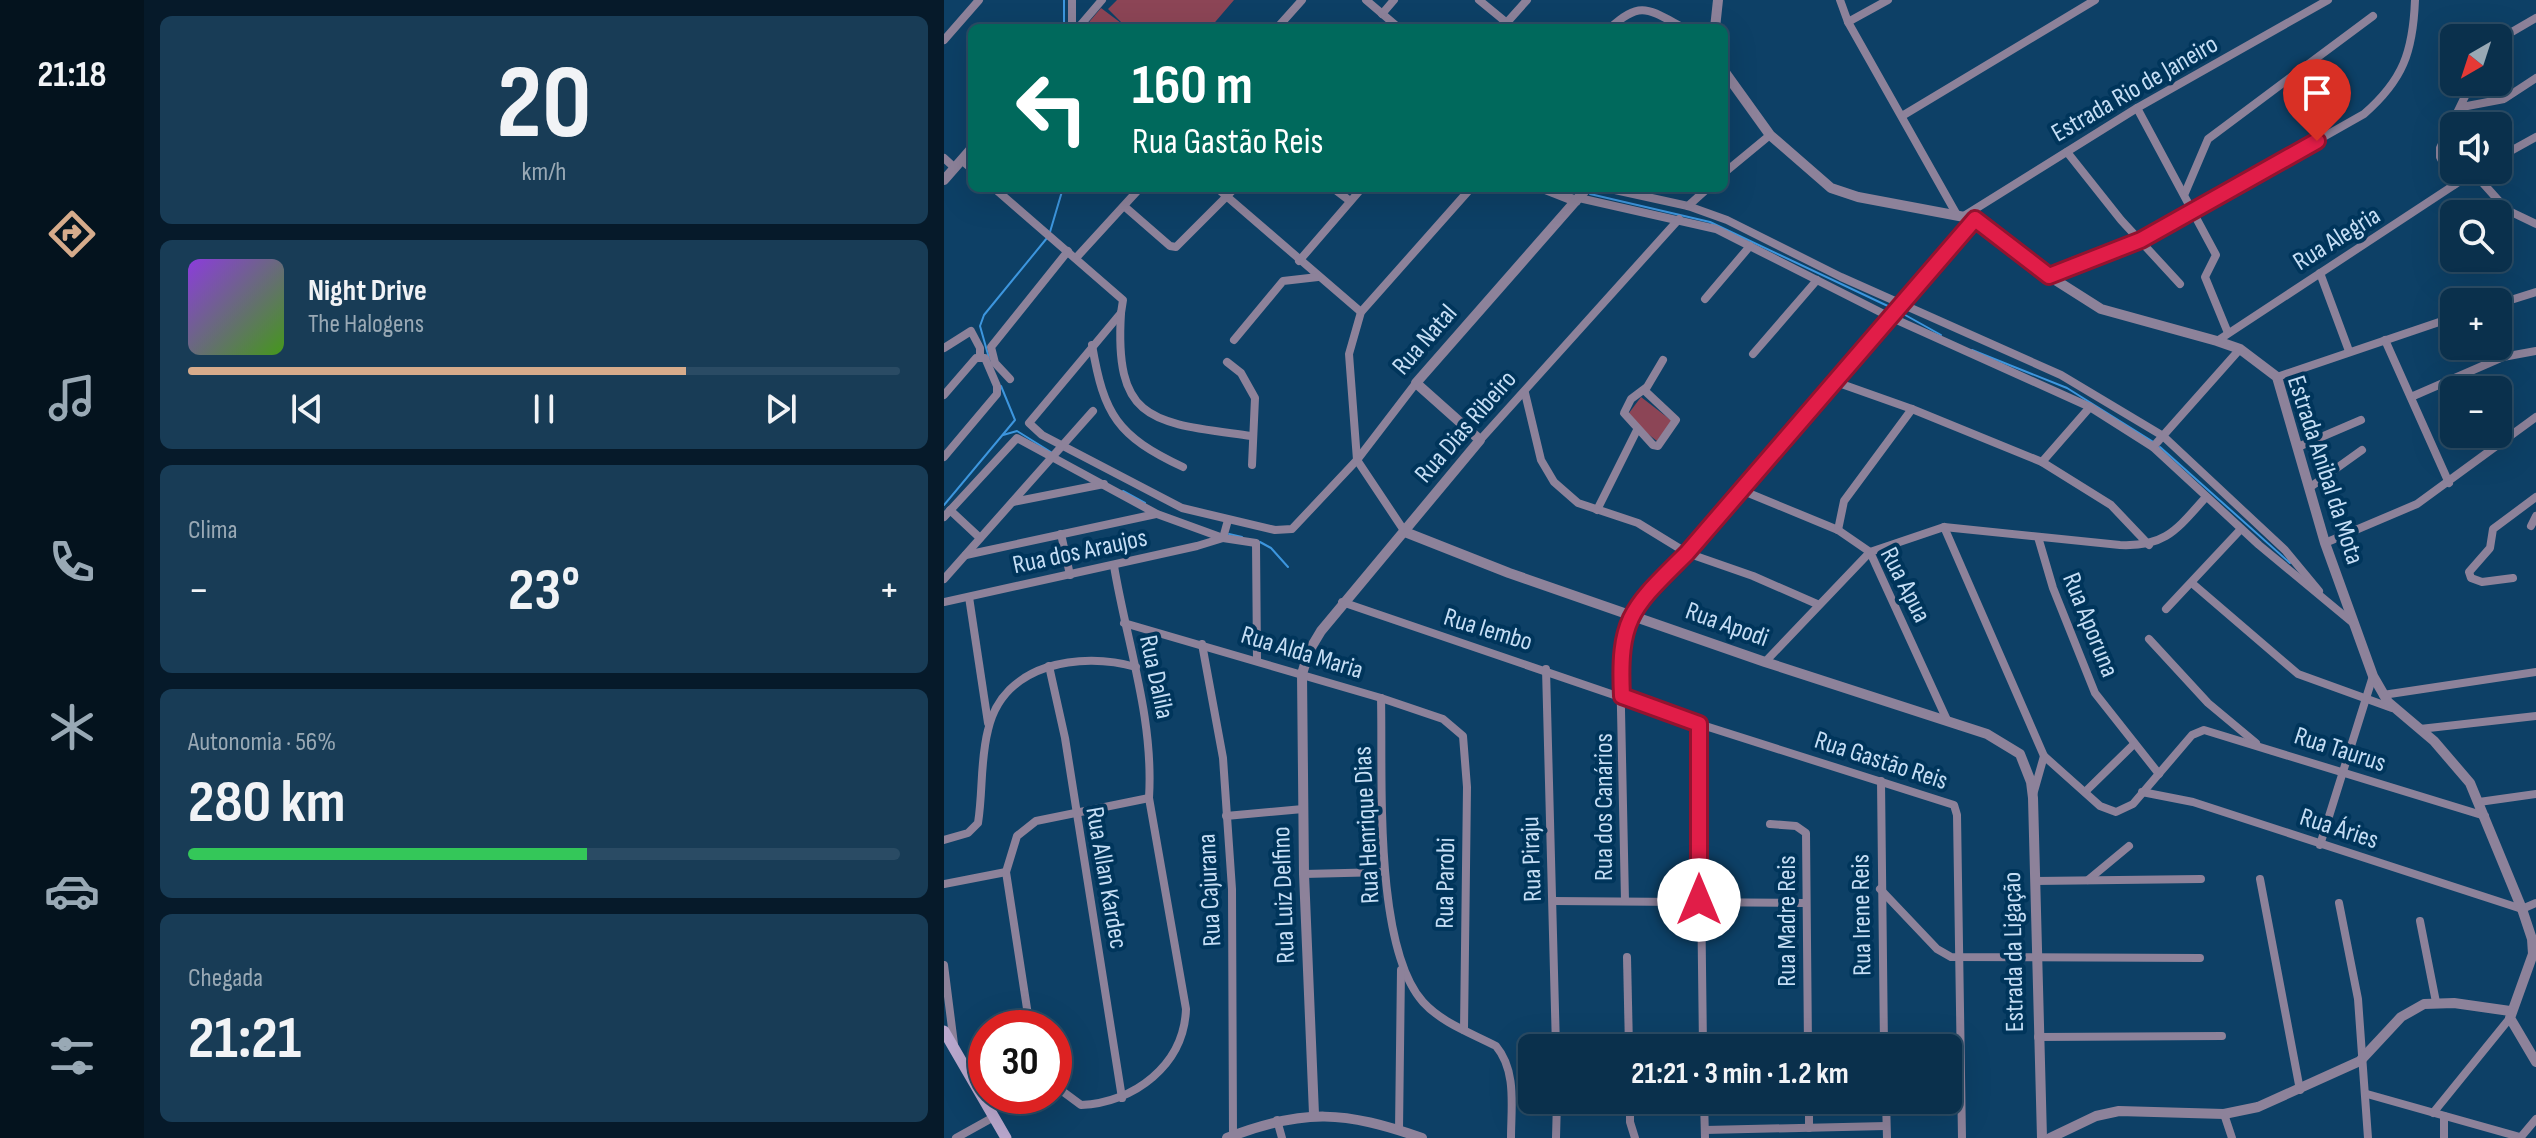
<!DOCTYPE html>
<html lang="pt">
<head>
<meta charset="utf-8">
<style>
	:root { --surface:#0a304c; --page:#183c56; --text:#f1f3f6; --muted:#99a9b5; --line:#2a4b64; --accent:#d6ab8b }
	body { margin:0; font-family:"Sofia Sans Condensed",sans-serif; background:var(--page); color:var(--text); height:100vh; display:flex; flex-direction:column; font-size:30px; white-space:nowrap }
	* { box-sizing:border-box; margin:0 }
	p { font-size:26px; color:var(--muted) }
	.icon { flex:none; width:44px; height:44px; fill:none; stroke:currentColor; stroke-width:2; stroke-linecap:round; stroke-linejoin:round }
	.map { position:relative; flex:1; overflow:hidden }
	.sheet { display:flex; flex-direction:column; gap:16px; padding:16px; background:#061a2a; width:800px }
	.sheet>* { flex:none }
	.guide { position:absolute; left:24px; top:24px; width:760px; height:168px; border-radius:12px; box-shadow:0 8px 32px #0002,0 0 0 2px var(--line); background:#00695c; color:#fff; overflow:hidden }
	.needle { width:52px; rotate:219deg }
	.buttons { position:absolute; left:1496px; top:24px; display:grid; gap:16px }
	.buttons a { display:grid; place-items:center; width:72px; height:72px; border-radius:12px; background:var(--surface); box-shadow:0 8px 32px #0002,0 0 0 2px var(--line); font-size:40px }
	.speed { position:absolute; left:24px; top:1010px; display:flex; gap:16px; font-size:40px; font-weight:700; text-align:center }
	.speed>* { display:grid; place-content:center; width:104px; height:104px; border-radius:50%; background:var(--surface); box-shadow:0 8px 32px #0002,0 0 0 2px var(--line); line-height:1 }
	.speed .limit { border:12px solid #d22; background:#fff; color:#111 }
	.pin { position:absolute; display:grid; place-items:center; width:68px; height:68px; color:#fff; margin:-82px -34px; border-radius:50% 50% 50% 0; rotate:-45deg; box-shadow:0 0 8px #0007 }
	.pin .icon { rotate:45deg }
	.me { position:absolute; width:88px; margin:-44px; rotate:0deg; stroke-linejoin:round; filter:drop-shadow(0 0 6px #0008) }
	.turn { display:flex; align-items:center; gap:28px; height:168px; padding:0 32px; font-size:36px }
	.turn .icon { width:104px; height:104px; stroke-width:2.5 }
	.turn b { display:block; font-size:56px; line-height:68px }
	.big { font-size:60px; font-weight:700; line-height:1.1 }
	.sheet .tile { flex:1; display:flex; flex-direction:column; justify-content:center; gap:12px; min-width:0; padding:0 28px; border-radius:12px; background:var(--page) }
	.sheet .dial { align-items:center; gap:0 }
	.dial b { font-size:104px; line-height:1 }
	.song { display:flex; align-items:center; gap:24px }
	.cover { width:96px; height:96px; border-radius:12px; background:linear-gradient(135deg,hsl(270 70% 55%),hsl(100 70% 35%)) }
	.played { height:8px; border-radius:4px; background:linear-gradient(90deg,var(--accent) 70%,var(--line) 70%) }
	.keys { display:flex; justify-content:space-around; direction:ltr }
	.heat { display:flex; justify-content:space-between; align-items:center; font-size:44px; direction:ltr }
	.charge { height:12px; border-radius:6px; background:linear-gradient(90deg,#34c759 56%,var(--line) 0) }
	.trip { position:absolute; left:574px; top:1034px; width:444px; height:80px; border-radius:12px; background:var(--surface); box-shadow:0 8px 32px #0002,0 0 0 2px var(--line); font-weight:700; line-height:80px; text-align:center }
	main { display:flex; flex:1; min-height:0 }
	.dock { display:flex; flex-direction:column; width:144px; justify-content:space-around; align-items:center; background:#04131e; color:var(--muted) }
	.dock .icon { width:56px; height:56px }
	.dock .selected { color:var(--accent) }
	.dock b { font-size:36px; color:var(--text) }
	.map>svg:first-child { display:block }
	.green { fill:#8c4556 }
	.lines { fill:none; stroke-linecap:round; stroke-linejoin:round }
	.stream { stroke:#3d96de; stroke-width:2 }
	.minor { stroke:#8d829a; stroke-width:8 }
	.tertiary { stroke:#8d829a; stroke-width:10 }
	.secondary { stroke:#baa8ce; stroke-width:11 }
	.route-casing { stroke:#92132f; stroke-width:20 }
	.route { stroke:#e11d48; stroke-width:14 }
	.labels { text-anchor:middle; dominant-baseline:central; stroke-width:8; stroke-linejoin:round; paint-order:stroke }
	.street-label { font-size:26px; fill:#c5def5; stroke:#00355b }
</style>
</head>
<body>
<main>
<nav class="dock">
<b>21:18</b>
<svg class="icon selected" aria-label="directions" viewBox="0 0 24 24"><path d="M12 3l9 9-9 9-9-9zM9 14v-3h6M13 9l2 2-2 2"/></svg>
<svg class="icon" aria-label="music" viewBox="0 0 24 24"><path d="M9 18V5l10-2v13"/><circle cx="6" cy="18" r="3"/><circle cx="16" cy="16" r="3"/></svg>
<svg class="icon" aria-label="phone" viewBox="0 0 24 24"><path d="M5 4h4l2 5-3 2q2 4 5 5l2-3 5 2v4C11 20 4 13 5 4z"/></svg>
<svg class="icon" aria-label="climate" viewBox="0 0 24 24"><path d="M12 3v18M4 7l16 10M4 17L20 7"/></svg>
<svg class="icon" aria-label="car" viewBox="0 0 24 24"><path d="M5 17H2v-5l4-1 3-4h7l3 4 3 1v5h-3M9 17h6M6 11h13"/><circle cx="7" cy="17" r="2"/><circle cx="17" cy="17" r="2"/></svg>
<svg class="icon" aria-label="filters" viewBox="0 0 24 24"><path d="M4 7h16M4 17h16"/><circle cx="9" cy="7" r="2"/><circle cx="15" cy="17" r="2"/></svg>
</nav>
<section class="sheet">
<div class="tile dial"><b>20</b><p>km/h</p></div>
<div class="tile">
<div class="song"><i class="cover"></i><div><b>Night Drive</b><p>The Halogens</p></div></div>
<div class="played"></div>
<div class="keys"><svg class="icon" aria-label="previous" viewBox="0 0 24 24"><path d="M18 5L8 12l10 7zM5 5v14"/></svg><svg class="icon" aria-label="pause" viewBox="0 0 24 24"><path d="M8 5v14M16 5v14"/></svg><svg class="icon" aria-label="next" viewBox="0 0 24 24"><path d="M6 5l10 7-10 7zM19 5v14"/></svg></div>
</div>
<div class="tile"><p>Clima</p>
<div class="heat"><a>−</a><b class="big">23°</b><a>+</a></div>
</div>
<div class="tile"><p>Autonomia · 56%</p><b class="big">280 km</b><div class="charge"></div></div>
<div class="tile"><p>Chegada</p><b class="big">21:21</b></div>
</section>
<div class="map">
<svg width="1592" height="1138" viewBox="0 0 1592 1138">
	<rect width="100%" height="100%" fill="#0d4066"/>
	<g class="green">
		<polygon points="173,0 290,0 266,28 140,28 157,8 181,26 164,9"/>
		<polygon points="697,397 728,421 713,441 682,417"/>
	</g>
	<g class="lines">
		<g class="stream">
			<polyline points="120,0 120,28"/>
			<polyline points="623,188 635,191"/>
			<polyline points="646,194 766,222 948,308"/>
			<polyline points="106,232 119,188"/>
			<polyline points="954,311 997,335"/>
			<polyline points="1028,350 1123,388 1211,443"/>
			<polyline points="45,358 36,326 40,315 103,238"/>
			<polyline points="59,435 73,431 110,454"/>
			<polyline points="1216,447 1346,563"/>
			<polyline points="179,491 201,503"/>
			<polyline points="0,505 71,420 57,386"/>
			<polyline points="285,534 298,537"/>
			<polyline points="316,542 327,548 344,567"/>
		</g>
		<g class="minor">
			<polyline points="422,0 455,28"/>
			<polyline points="535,0 563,23"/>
			<polyline points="896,0 904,22 1013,215"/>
			<polyline points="438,14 450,0"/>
			<polyline points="904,22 944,0"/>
			<polyline points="128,28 128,0"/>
			<polyline points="134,28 158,0"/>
			<polyline points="333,28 358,0"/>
			<polyline points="558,28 583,0"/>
			<path d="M 666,28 C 697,0 704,9 740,28"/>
			<polyline points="0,40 35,0"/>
			<polyline points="1554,40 1592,18"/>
			<polyline points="1518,107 1560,99 1592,78"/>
			<polyline points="1193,108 1272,255 1261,277 1284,333"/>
			<polyline points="958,116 1151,0"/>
			<polyline points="1123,152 1177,220 1236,284"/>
			<polyline points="0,158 11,168"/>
			<polyline points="1554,158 1592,137"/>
			<polyline points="17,160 28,169"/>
			<polyline points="1529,172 1563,210 1592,224"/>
			<polyline points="780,173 826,135"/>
			<polyline points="1510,185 1496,157 1496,148 1528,82"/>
			<polyline points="50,188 179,300 177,313 85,423 98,435 238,508 331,530 348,529 413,460 472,383"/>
			<polyline points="273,188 417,312"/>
			<polyline points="389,188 406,201"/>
			<polyline points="662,188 744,206 783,220 897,277 1117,375 1219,436 1341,550 1375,591"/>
			<polyline points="1241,193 1264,139 1429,16"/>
			<polyline points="635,198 772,229 944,316 1146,407 1209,447 1315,545 1409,623"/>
			<polyline points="180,206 226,246 232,247 291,188"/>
			<polyline points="744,206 764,188"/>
			<polyline points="1020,216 1193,108 1384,0"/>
			<polyline points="132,258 196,188"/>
			<polyline points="355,261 418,188"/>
			<polyline points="1376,273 1405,351"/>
			<path d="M 1105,276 L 1197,240 L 1420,114 C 1459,80 1469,52 1471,0"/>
			<polyline points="761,299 806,246"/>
			<polyline points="1554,304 1592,292"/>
			<path d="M 177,313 C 170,425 211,422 307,436"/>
			<polyline points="290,340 339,281 374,277"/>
			<polyline points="1441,340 1505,483"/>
			<polyline points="1273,341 1533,170"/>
			<path d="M 148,345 C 160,415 173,436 239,467"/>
			<polyline points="0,348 27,331 36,348 36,356"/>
			<polyline points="809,354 873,280"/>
			<polyline points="283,362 297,373 311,398 308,465"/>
			<polyline points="1333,377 1510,317"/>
			<polyline points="66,379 51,363 47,347 124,251"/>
			<polyline points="889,381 968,409 1098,462 1167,505 1205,545"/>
			<polyline points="700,390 732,420 714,446 709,445 680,413 687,399 703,387 719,360"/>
			<polyline points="581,393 597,460 610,482 634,503 694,523 743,553 809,576 873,604"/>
			<polyline points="0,395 32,358 41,358 53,386 53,394 0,457"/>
			<polyline points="1467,397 1559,357 1592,351"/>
			<polyline points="536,440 735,219"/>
			<polyline points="1209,447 1296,349"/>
			<polyline points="1354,447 1417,420"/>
			<polyline points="1098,462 1146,407"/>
			<polyline points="1365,488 1418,450"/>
			<polyline points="797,490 894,530 926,552 1003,720"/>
			<polyline points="69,502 160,484"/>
			<polyline points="6,510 36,538"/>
			<polyline points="653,510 693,430"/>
			<polyline points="0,517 73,438 213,514 279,538 312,543 313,659"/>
			<polyline points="1587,526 1592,516"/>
			<polyline points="1000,527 1100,756 1089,795"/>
			<polyline points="894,530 900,501 968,409"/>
			<polyline points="461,532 413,460 405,354 417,312 527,188"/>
			<polyline points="117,534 126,575"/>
			<polyline points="1094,537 1109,588 1151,693 1215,774"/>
			<polyline points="1381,543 1473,504 1592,417"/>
			<polyline points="22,555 212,514"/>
			<polyline points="1569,578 1538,582 1527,578 1525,572 1546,548 1549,529 1592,497"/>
			<polyline points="0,579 149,411"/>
			<polyline points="1249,584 1354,674 1448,708"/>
			<polyline points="25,597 44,723"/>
			<polyline points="0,602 253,546 279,538 284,520"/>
			<polyline points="398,602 755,724 1010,805 1013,815 1018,1138"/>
			<polyline points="1222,609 1297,529"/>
			<polyline points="180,623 437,698 499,719 519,736 523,787 520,1030"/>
			<polyline points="1205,639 1264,703 1312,743"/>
			<polyline points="258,644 279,758 288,889 289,1136"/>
			<path d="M 821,662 L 926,552 L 1000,527 L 1176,545 C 1222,547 1233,529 1262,497"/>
			<polyline points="105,666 121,738 178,1098"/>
			<polyline points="602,669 612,1048"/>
			<polyline points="1439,695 1592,672"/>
			<path d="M 437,698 C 439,773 429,946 479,1002 C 498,1023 527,1033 552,1046 C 573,1071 567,1107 567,1138"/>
			<polyline points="755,724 759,1048"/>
			<polyline points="1476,729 1592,716"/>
			<polyline points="1100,756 1156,806 1172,812 1189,804 1248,735 1260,730 1541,816"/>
			<polyline points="937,781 940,1048"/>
			<polyline points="1141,792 1190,744"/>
			<polyline points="1198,792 1249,802 1578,909 1592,903"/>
			<polyline points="1535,802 1592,794"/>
			<polyline points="282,816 359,809"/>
			<polyline points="826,824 852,826 862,833 864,1048"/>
			<path d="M 0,840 L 24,833 L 34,823 C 39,792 36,761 44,730 C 59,663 137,651 192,667"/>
			<polyline points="1376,845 1429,676"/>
			<polyline points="360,874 441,872"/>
			<polyline points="1316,879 1356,1090"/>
			<polyline points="1144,880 1185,846"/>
			<polyline points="1091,881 1257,879"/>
			<polyline points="0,884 62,872"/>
			<polyline points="936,889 993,949 1007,957 1256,958"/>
			<polyline points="609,901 860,903"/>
			<polyline points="681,901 676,662 680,628 687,614 1031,219"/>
			<polyline points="1395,903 1414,999 1424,1138"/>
			<polyline points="1476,921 1492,1002"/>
			<polyline points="683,957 685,1048"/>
			<polyline points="0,965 10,1044"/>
			<polyline points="86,1028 62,872 73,836 92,821 205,798"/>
			<polyline points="1094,1037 1278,1036"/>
			<path d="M 110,1085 L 137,1105 C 190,1103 240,1065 242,1009 L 205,798 C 210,718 183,644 170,566"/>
			<polyline points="1423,1094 1576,1137"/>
			<polyline points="686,1100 686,1122 691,1138"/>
			<polyline points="760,1100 761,1138"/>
			<polyline points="865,1100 865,1128"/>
			<polyline points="942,1100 943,1138"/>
			<polyline points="1489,1113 1566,1018"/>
			<polyline points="1280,1114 1288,1138"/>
			<polyline points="1500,1116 1500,1138"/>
			<polyline points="333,1120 338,1138"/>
			<polyline points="455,1130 457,970"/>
			<polyline points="761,1130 942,1126"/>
			<polyline points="12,1138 48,1118"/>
			<polyline points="612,1138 613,1100"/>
			<polyline points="1576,1138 1592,1119"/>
		</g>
		<g class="tertiary">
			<polyline points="771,28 774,0"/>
			<polyline points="780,71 826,135 887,188 914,197 1031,219 1105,276 1157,309 1273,341 1296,349 1333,377 1381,543 1429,676 1444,702 1490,741 1526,783 1578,909 1588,939 1589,954 1566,1018 1592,1062"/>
			<polyline points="0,180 28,148"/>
			<polyline points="599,188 632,201"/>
			<polyline points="461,532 565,573 821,662 1043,734 1076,754 1087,782 1089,798 1098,1138"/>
			<polyline points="370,1114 360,874 358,674 365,651 377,631 536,440 472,383 643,188"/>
			<path d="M 283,1138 C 360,1108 401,1111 478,1138"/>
			<polyline points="1106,1138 1152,1116 1175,1111 1280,1114 1314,1107 1416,1061 1457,1017 1480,1004 1510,1003 1566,1011"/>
		</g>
		<polyline class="secondary" points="0,1031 62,1138"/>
	</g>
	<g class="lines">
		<defs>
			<path id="route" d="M 755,900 L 755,724 L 678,696 C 674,616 689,607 743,553 L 1031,219 L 1105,276 L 1197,240 L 1373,141"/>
		</defs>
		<use href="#route" class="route-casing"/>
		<use href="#route" class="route"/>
	</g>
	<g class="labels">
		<g class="street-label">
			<text transform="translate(1191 89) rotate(-30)">Estrada Rio de Janeiro</text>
			<text transform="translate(1393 239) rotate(-32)">Rua Alegria</text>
			<text transform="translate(481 340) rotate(-49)">Rua Natal</text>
			<text transform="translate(522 427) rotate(-49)">Rua Dias Ribeiro</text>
			<text transform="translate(1381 470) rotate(72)">Estrada Anibal da Mota</text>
			<text transform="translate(136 552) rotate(-12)">Rua dos Araujos</text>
			<text transform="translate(961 585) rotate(63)">Rua Apua</text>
			<text transform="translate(783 625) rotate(20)">Rua Apodi</text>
			<text transform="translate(1146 625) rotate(68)">Rua Aporuna</text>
			<text transform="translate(544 630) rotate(17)">Rua Iembo</text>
			<text transform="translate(358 653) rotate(17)">Rua Alda Maria</text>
			<text transform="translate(212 677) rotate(78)">Rua Dalila</text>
			<text transform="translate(1396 750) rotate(18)">Rua Taurus</text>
			<text transform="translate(937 761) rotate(18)">Rua Gastão Reis</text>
			<text transform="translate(660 807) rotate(-90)">Rua dos Canários</text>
			<text transform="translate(423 825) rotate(-93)">Rua Henrique Dias</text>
			<text transform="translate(1395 829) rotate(18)">Rua Áries</text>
			<text transform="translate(588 859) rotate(-92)">Rua Piraju</text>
			<text transform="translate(162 878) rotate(80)">Rua Allan Kardec</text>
			<text transform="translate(502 883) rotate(-89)">Rua Parobi</text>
			<text transform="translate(266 890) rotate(-93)">Rua Cajurana</text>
			<text transform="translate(340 895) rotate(-92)">Rua Luiz Delfino</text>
			<text transform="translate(918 915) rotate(-91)">Rua Irene Reis</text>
			<text transform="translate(843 921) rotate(-90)">Rua Madre Reis</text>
			<text transform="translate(1070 952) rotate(-91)">Estrada da Ligação</text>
		</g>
	</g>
</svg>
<div class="buttons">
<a><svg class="needle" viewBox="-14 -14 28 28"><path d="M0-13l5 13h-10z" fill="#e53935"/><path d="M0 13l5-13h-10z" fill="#99a9b5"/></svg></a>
<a><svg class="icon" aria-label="sound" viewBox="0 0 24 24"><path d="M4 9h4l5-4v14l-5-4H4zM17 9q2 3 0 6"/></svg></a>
<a><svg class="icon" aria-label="search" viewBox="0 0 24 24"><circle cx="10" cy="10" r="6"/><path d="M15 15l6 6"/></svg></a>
<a>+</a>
<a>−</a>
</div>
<div class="speed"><div class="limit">30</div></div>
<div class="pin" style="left:1373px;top:141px;background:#d93025"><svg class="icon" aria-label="arrive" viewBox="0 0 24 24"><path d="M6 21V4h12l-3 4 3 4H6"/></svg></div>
<svg class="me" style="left:755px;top:900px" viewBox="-20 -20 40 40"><circle r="19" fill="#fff"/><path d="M0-13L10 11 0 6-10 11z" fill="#e11d48"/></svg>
<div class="trip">21:21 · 3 min · 1.2 km</div>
<div class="guide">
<div class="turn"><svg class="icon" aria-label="left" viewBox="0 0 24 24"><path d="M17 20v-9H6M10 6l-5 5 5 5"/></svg><div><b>160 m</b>Rua Gastão Reis</div></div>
</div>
</div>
</main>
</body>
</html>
